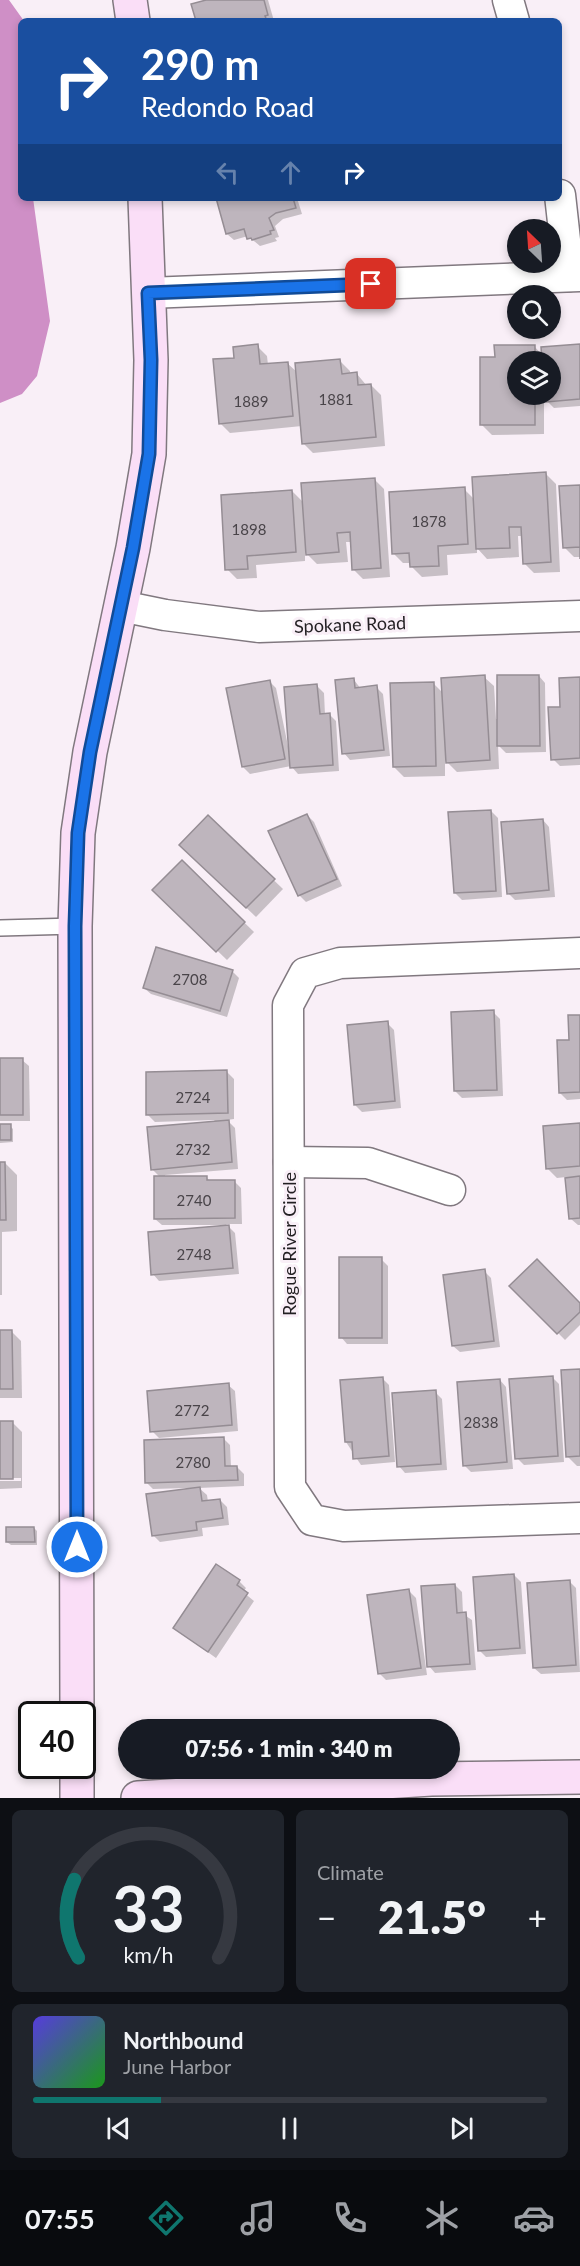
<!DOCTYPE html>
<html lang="en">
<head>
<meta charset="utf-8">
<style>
	:root { --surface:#171b24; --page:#20242c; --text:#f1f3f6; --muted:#9ea1a6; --line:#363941; --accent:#0f766e }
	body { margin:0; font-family:Lato,sans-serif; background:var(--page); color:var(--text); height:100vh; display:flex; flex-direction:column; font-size:22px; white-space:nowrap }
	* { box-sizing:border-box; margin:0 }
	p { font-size:20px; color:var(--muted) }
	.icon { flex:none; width:33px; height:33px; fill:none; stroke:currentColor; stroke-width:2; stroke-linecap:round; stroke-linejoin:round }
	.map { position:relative; height:1798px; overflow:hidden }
	.drawer { display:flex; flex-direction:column; gap:12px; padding:12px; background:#0d0f14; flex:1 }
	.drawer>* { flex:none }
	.guide { position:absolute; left:18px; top:18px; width:544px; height:183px; border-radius:9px; box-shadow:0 3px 9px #0003; background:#1a4fa0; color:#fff; overflow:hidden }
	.needle { width:39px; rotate:335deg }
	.fabs { position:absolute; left:507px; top:219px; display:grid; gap:12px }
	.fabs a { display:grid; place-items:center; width:54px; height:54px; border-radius:50%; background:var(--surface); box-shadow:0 3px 9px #0003; font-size:30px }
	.speed { position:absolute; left:18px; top:1701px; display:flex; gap:12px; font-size:30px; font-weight:700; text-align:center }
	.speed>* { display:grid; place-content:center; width:78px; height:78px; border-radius:50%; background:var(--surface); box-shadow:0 3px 9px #0003; line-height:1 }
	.speed .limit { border:3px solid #111; border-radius:9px; background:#fff; color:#111 }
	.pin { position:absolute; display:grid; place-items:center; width:51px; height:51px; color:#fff; margin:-26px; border-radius:12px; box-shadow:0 3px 9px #0006 }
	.me { position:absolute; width:66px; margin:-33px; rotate:0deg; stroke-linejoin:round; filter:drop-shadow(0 0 4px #0008) }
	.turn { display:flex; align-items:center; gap:21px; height:126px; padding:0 24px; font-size:27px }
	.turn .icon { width:78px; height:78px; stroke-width:2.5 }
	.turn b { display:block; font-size:42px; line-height:51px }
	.lanes { display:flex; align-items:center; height:57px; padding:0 24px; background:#0003; justify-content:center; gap:30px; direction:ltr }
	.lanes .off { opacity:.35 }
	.big { font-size:45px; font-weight:800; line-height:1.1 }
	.drawer .tile { flex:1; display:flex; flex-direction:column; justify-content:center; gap:9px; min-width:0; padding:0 21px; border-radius:9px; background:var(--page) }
	.drawer .dial { align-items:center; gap:0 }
	.dial svg { height:156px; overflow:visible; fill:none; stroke:var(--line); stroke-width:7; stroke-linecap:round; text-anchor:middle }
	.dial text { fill:var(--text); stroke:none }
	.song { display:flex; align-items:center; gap:18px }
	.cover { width:72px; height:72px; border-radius:9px; background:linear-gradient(135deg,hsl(250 70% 55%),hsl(120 70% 35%)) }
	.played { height:6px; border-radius:3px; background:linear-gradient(90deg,var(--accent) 25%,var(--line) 25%) }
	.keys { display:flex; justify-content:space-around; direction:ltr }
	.heat { display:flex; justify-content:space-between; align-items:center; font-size:33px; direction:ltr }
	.drawer .tiles { flex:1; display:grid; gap:12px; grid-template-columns:1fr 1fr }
	.tile:last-child { grid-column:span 2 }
	.trip { position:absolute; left:118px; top:1719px; width:342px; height:60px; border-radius:30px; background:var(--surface); box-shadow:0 3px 9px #0003; font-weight:800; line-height:60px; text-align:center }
	.tabs { display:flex; height:96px; justify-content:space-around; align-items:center; background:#090b0e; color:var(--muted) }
	.tabs .icon { width:42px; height:42px }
	.tabs .current { color:var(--accent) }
	.tabs b { font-size:27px; color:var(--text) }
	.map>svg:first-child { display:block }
	.water { fill:#cf8fc6 }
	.shadow { fill:#0003 }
	.building { fill:#beb5bd; stroke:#958d94; stroke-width:1.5 }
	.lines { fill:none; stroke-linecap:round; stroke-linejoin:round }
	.lane-casing { stroke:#80787f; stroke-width:18 }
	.street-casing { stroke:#80787f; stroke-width:33 }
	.secondary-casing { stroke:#80787f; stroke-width:36 }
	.lane { stroke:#fff; stroke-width:15 }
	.street { stroke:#fff; stroke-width:30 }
	.secondary { stroke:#fadef7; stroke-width:33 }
	.route-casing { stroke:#114b97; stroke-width:15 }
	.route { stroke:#1a73e8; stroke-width:10 }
	.labels { text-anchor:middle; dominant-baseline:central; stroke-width:6; stroke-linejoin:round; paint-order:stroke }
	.number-label { font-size:15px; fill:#494449 }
	.street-label { font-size:18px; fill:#221f22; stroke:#f9eff7 }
</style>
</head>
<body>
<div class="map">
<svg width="580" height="1798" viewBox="0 0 580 1798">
	<rect width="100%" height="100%" fill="#f9eff7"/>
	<polygon class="water" points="0,0 9,0 24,21 21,21 21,198 33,198 50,321 37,376 22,394 0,403"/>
	<g class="shadow">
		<polygon points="211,0 268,0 274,21 198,21"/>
		<polygon points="217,198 297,198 302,214 283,219 275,226 279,237 275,238 277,241 260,246 248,236 234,240 227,234"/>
		<polygon points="580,345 580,406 554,408 547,401 550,394 550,362 518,362 518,394 544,394 544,434 492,435 482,425 496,359 534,346 543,356"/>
		<polygon points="257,346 267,356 268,365 287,363 298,373 340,361 350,371 350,375 357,374 367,386 371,385 381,395 385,446 313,453 303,443 302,426 230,433 220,423 235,359"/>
		<polygon points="546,474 556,484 560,572 534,573 524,563 523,536 518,536 519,557 487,559 477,548 477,553 447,555 448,575 422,577 412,567 411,563 403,563 394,554 464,489 475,500"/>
		<polygon points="375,480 384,489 390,577 363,579 353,569 352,542 346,542 348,562 317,564 305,552 305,561 256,565 257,578 237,579 227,569 292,491 304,503"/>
		<polygon points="580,487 580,557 574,557 564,547"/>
		<polygon points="539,676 545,683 546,752 506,753 498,745 499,769 457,772 445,760 445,776 404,777 394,767 433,683 443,693 484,677 494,686 496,719 499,719"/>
		<polygon points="580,679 580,765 560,766 553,759 562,708"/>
		<polygon points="354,680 361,689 376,687 383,694 390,756 350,760 344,753"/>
		<polygon points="270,682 276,688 288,746 317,686 324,693 325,715 329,714 336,721 339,771 298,774 291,766 250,774 243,767"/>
		<polygon points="491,811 498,818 502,897 462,900 455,893"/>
		<polygon points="307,815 314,822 342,886 306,902 299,895"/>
		<polygon points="208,817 283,889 256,917 191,855"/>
		<polygon points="543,820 549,827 555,897 515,900 508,893"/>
		<polygon points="182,862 254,932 227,960 154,890"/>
		<polygon points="232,971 239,978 227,1017 151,994 144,988"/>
		<polygon points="493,1012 500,1019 503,1096 462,1098 455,1091"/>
		<polygon points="580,1016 580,1099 567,1100 560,1093 571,1041"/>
		<polygon points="387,1023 394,1030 401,1108 362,1112 355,1105"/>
		<polygon points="0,1060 22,1060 29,1066 30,1121 0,1121"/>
		<polygon points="227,1072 234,1079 234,1119 227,1120 235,1128 238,1169 165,1175 165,1178 206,1177 211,1182 234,1181 241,1188 242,1224 226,1224 235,1233 239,1274 159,1281 153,1274 221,1225 162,1225 155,1219 161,1178 152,1169 215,1120 155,1122 148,1115"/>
		<polygon points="580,1124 580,1225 578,1225 571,1219 566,1177 557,1178 547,1168"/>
		<polygon points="0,1126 10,1126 13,1129 13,1142 0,1143"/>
		<polygon points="0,1163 5,1163 17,1175 17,1231 2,1232 2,1295 0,1295"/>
		<polygon points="381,1259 388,1266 388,1344 347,1344 341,1337"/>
		<polygon points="484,1271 491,1278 500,1347 460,1352 453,1346"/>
		<polygon points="512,1286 580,1305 580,1325 565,1340"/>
		<polygon points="0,1331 11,1331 21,1341 22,1398 0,1398"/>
		<polygon points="580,1371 580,1466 577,1466 568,1457"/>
		<polygon points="552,1377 559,1384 564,1462 524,1465 517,1458"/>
		<polygon points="382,1378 389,1385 395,1462 361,1465 346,1442"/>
		<polygon points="500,1380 506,1387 513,1469 471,1472 464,1465"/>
		<polygon points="228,1385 235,1391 238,1431 159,1438 152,1431"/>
		<polygon points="435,1392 442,1399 447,1470 405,1473 399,1466"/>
		<polygon points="0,1422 12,1422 22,1432 22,1488 0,1489 0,1481 21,1481 21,1478 0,1478"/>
		<polygon points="224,1439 230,1445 231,1467 237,1467 244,1474 244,1486 199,1488 207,1495 208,1502 220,1500 227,1507 229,1525 202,1528 203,1536 160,1542 153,1535 187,1488 153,1489 146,1482"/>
		<polygon points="34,1528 37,1531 37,1545 11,1545 7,1542"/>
		<polygon points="514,1575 521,1582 526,1654 486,1657 479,1650"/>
		<polygon points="239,1581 246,1588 243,1592 254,1601 216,1658 174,1628"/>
		<polygon points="569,1581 576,1588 580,1672 541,1674 534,1668"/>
		<polygon points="455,1585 462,1592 463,1614 472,1620 476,1670 435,1673 429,1666"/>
		<polygon points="409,1591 416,1598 427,1675 386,1680 379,1673"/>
	</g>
	<g class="building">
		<polygon points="206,0 264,0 268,15 265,16 267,21 196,21 191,4"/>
		<polygon points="216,198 293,198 296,208 276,213 269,218 274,230 270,231 271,234 252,240 251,238 247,239 244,229 226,234"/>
		<polygon points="258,344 260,364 288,362 293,416 219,424 213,359 234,358 233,347"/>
		<polygon points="580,344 580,399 546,402 545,394 550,394 550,362 542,362 541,347"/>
		<polygon points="494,345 535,345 535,362 518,362 518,394 535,394 535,425 480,425 480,357 495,357"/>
		<polygon points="340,359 342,374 357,372 358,385 371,384 376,437 302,444 295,363"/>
		<polygon points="546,472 551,562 523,564 521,527 509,527 510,548 476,549 472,477"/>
		<polygon points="375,478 381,568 352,570 350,532 337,533 339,552 306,555 301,483"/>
		<polygon points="580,485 580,559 580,547 563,548 559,486"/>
		<polygon points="465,487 468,544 438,546 439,566 410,567 409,553 392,554 389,492"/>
		<polygon points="292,490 296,552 247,556 248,569 225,570 221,495"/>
		<polygon points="485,675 490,760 446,763 441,678"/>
		<polygon points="497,675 539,675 540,746 497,746"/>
		<polygon points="580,677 580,758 551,760 548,707 560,707 559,678"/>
		<polygon points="354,678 355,688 377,685 384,750 342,754 335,680"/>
		<polygon points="270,680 285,759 242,767 226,688"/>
		<polygon points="434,682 436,766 393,767 390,683"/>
		<polygon points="317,684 320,714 330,713 333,765 290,768 284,687"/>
		<polygon points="491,810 496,891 454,893 448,812"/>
		<polygon points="307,814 337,879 298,896 268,831"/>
		<polygon points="208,815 275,879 246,908 179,845"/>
		<polygon points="543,819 549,890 507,894 501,822"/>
		<polygon points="182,860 245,922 216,952 152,890"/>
		<polygon points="156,947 233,970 220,1011 143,988"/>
		<polygon points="494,1010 497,1090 454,1091 451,1012"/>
		<polygon points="568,1015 580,1015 580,1092 559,1093 557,1040 569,1040"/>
		<polygon points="388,1021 395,1101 354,1105 347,1025"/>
		<rect x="0" y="1058" width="23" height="57"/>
		<polygon points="227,1070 228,1113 146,1115 146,1072"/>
		<polygon points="229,1120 232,1162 151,1170 147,1127"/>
		<polygon points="580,1123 580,1166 546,1169 543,1126"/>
		<rect x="0" y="1124" width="11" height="16"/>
		<polygon points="0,1162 5,1162 6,1220 0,1220"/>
		<polygon points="154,1176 207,1176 207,1180 235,1180 235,1218 154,1219"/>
		<polygon points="580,1176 580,1218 569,1219 565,1178"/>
		<polygon points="229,1225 233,1268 151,1275 148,1232"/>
		<rect x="339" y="1257" width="43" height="81"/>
		<polygon points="537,1259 580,1303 580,1312 557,1334 509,1286"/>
		<polygon points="485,1269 494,1341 452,1346 443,1275"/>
		<polygon points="0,1330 12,1330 13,1389 0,1389"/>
		<polygon points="580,1369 580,1456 566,1457 561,1370"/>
		<polygon points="553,1376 558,1456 515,1459 509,1379"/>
		<polygon points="383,1377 389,1456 353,1459 352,1442 345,1442 340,1380"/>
		<polygon points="500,1379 507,1462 463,1466 457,1382"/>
		<polygon points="229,1383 232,1425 150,1432 147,1391"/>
		<polygon points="436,1390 441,1464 397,1467 392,1393"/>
		<rect x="0" y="1421" width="13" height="58"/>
		<polygon points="224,1437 225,1466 237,1466 238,1480 145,1483 144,1440"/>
		<polygon points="200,1487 202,1501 220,1499 223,1518 196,1522 197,1530 152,1536 146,1494"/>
		<polygon points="6,1527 34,1527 35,1542 6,1542"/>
		<polygon points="216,1564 240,1580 237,1585 248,1593 208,1652 173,1628"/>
		<polygon points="514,1574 520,1648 478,1651 473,1577"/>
		<polygon points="570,1580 576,1665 533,1668 527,1583"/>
		<polygon points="455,1584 457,1613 466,1612 470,1664 427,1667 421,1586"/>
		<polygon points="409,1589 421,1668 378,1674 367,1595"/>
	</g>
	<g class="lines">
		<defs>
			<polyline id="lane" points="0,928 75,926"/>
			<g id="street">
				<polyline points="508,0 514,21"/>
				<polyline points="560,195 569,276"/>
				<polyline points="148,293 580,276"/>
				<polyline points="121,606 165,615 259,627 580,616"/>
				<polyline points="580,953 340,963 305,973 288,1005 290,1487 312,1520 344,1526 580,1518"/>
				<polyline points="289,1162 368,1163 450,1190"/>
			</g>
			<g id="secondary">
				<polyline points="130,0 133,21"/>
				<polyline points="77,1714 75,926 78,833 90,752 133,548 149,454 151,360 145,198"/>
				<polyline points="77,1766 77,1798"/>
				<polyline points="138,1798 431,1779 580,1777"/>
			</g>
		</defs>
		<use href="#lane" class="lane-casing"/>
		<use href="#street" class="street-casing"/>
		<use href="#secondary" class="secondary-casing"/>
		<use href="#lane" class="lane"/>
		<use href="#street" class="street"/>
		<use href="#secondary" class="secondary"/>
	</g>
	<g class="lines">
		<defs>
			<polyline id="route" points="77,1547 75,926 78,833 90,752 133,548 149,454 151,360 148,293 371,284"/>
		</defs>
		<use href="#route" class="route-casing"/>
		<use href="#route" class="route"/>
	</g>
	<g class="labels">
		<g class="number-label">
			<text x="336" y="399">1881</text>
			<text x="251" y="401">1889</text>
			<text x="429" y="521">1878</text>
			<text x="249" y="529">1898</text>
			<text x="190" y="979">2708</text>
			<text x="193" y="1097">2724</text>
			<text x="193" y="1149">2732</text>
			<text x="194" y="1200">2740</text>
			<text x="194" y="1254">2748</text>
			<text x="192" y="1410">2772</text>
			<text x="481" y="1422">2838</text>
			<text x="193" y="1462">2780</text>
		</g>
		<g class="street-label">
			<text transform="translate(350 624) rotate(-2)">Spokane Road</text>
			<text transform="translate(289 1244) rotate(-90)">Rogue River Circle</text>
		</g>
	</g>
</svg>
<div class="fabs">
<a><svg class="needle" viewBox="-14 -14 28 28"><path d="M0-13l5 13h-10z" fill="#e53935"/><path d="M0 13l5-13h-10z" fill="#9ea1a6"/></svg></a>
<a><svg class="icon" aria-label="search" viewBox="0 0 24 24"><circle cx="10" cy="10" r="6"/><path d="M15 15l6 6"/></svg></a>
<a><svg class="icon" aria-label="layers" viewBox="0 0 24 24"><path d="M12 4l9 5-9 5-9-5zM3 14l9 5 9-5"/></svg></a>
</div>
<div class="speed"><div class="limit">40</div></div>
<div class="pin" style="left:371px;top:284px;background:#d93025"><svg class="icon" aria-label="arrive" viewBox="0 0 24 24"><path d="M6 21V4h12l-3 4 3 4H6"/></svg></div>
<svg class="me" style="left:77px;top:1547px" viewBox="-20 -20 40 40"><circle r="17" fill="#1a73e8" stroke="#fff" stroke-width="3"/><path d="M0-11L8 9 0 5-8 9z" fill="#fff"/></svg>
<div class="trip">07:56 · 1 min · 340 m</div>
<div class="guide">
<div class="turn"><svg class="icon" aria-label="right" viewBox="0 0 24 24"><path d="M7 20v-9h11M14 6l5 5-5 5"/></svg><div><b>290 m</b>Redondo Road</div></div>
<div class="lanes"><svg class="icon off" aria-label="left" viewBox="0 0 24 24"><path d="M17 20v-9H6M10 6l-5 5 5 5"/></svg><svg class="icon off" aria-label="ahead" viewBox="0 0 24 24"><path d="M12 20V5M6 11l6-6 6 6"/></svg><svg class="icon" aria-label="right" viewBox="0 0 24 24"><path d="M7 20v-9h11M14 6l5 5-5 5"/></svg></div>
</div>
</div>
<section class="drawer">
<div class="tiles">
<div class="tile dial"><svg viewBox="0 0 100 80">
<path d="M14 69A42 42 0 1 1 86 69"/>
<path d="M14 69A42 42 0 0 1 12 29" stroke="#0f766e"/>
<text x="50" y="56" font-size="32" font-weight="700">33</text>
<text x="50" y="72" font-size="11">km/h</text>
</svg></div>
<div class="tile"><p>Climate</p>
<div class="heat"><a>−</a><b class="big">21.5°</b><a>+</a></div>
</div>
<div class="tile">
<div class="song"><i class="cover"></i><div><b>Northbound</b><p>June Harbor</p></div></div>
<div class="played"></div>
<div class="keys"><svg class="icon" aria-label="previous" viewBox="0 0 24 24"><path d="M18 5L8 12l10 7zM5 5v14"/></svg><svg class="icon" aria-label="pause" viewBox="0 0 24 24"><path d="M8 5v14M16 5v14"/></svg><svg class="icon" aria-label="next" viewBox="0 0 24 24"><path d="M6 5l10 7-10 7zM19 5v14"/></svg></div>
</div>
</div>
</section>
<nav class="tabs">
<b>07:55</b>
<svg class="icon current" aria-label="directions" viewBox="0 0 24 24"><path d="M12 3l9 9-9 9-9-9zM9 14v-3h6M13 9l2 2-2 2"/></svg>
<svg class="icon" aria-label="music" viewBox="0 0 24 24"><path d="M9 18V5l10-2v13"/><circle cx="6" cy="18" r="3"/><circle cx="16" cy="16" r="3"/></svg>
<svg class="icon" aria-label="phone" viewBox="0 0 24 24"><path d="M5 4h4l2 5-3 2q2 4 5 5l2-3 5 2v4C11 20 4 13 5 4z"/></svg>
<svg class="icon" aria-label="climate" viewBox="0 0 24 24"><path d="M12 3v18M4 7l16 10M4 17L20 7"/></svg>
<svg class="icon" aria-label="car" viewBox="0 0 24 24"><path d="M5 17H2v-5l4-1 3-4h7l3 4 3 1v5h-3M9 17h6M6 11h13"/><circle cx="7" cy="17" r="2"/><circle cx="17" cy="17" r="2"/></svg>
</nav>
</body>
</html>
